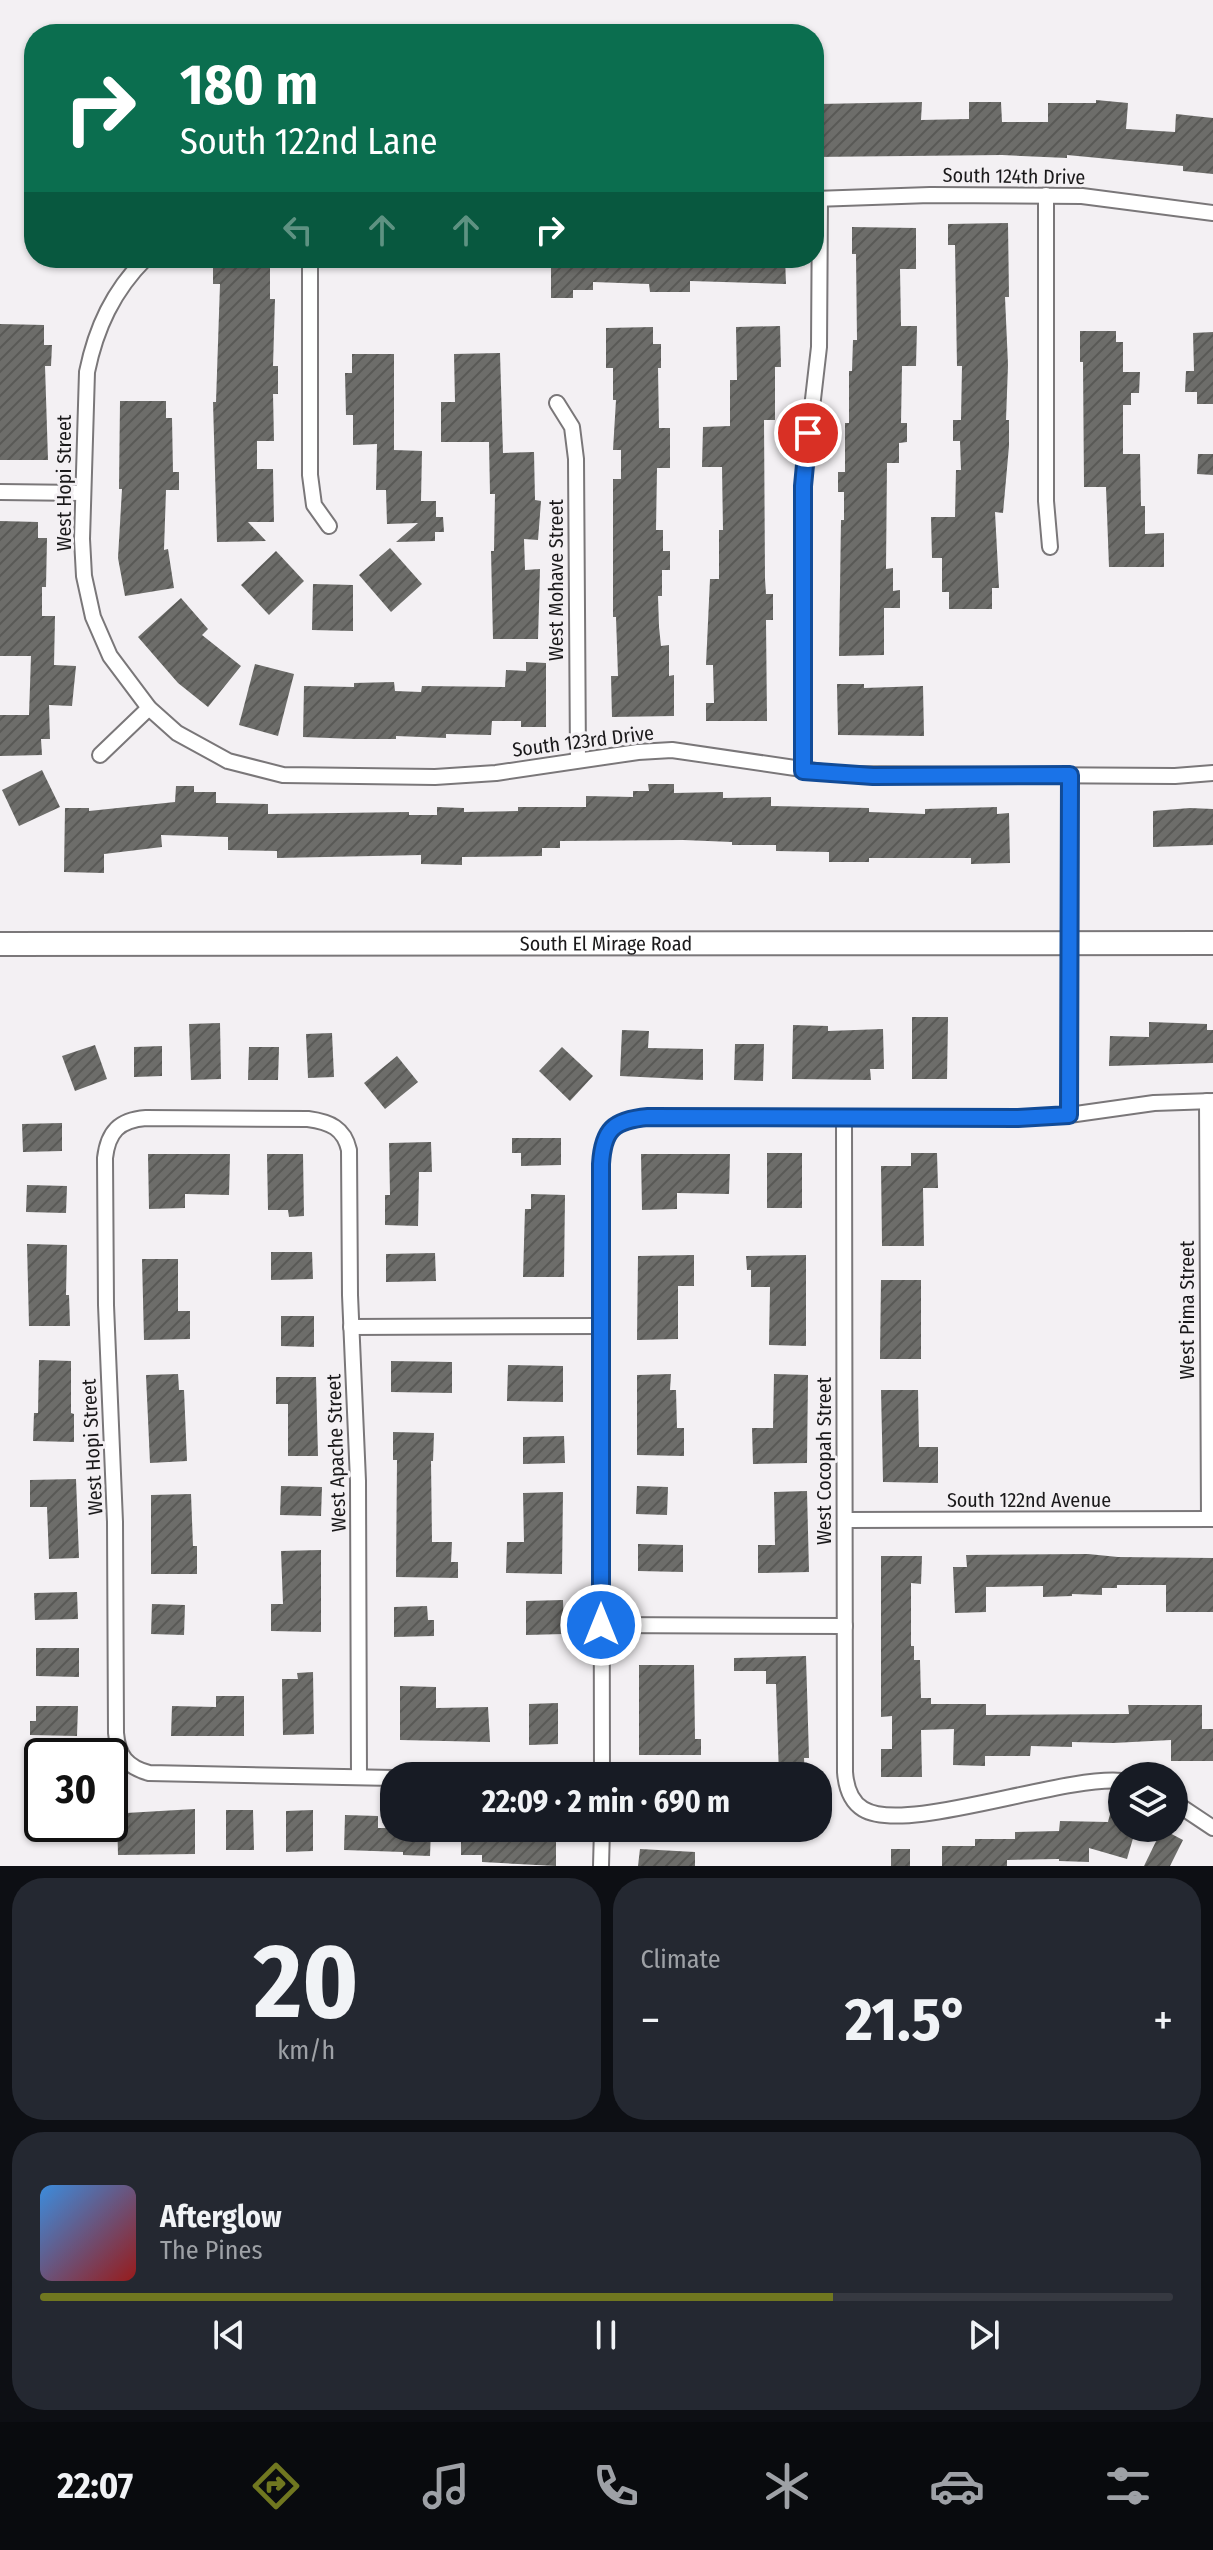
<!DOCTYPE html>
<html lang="en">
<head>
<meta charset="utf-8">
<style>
	:root { --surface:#171b24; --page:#242831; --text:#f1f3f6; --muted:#9ea1a6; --line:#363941; --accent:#707720 }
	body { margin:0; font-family:"Fira Sans Condensed",sans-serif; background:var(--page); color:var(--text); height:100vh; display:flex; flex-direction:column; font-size:30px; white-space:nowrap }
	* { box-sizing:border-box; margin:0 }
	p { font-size:26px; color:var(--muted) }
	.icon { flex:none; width:44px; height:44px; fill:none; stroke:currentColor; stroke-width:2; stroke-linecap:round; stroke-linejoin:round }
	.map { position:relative; height:1866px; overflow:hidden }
	.panel { display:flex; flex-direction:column; gap:12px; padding:12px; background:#0d0f14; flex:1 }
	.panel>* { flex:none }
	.banner { position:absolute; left:24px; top:24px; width:800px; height:244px; border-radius:32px; box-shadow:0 2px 6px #0004; background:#0b6e4f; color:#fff; overflow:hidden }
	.controls { position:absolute; left:1108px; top:1762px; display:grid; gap:16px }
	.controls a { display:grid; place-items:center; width:80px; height:80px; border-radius:50%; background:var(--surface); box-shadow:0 2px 6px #0004; font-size:40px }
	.speed { position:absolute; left:24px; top:1738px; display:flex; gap:16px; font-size:40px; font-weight:700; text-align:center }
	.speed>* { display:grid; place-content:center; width:104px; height:104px; border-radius:50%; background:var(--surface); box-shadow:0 2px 6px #0004; line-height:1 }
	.speed .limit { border:4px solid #111; border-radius:12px; background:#fff; color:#111 }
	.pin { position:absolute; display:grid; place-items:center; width:68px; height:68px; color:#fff; margin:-34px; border:4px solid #fff; border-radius:50%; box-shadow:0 2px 8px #0007 }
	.me { position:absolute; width:88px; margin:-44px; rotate:0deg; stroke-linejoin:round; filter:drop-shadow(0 0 6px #0008) }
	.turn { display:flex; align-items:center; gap:28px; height:168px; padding:0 24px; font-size:36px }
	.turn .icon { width:104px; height:104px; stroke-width:2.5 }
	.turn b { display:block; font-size:56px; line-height:68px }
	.lanes { display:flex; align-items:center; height:76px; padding:0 24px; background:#0003; justify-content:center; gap:40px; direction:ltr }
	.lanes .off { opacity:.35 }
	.big { font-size:60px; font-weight:700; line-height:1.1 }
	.panel .card { flex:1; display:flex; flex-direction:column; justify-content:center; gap:12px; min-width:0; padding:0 28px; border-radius:32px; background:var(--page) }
	.panel .dial { align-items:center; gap:0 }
	.dial b { font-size:104px; line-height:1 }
	.song { display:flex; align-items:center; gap:24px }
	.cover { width:96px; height:96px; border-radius:12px; background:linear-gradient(135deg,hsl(210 70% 55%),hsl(0 70% 35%)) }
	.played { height:8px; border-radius:4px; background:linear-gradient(90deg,var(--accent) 70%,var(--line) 70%) }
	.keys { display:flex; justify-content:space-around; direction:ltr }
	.heat { display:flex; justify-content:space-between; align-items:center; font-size:44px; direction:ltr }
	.panel .tiles { flex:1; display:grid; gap:12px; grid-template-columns:1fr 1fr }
	.card:last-child { grid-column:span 2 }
	.trip { position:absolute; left:380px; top:1762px; width:452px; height:80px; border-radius:32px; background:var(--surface); box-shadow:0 2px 6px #0004; font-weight:700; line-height:80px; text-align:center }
	.tabs { display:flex; height:128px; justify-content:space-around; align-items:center; background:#090b0e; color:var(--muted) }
	.tabs .icon { width:56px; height:56px }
	.tabs .on { color:var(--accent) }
	.tabs b { font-size:36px; color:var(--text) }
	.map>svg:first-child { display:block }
	.building { fill:url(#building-hatch) }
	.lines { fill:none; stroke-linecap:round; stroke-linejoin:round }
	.minor-casing { stroke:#7a7779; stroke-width:18 }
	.secondary-casing { stroke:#7a7779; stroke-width:26 }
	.minor { stroke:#fff; stroke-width:14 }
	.secondary { stroke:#fff; stroke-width:22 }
	.route-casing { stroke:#114b97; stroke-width:20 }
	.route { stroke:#1a73e8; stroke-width:14 }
	.labels { text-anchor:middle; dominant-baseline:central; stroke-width:6; stroke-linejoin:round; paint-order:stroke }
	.street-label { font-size:20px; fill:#1a191a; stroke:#f3f0f3 }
</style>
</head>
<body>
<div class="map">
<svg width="1213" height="1866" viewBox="0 0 1213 1866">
	<defs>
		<pattern id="building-hatch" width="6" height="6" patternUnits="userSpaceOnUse" patternTransform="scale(2)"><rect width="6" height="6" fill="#6d6d6a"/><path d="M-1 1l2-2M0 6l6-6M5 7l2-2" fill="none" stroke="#595956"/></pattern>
	</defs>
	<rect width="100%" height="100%" fill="#f3f0f3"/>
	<g class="building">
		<polygon points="1096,100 1128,103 1126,129 1175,132 1176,114 1213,118 1213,174 1183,171 1183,166 1067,155 1067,158 1002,155 814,157 814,112 817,112 818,104 922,102 921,120 969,119 969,102 1001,102 1002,122 1048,122 1048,103 1096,103"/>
		<polygon points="1008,223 1009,297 1005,297 1008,365 1006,420 1009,420 1009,446 1003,513 995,512 999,588 992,588 992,609 949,609 949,592 942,592 942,558 932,558 931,517 955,517 956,470 961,470 960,441 953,441 953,420 961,420 962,366 957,366 955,245 948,245 948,224"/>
		<polygon points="852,227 916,228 916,269 900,269 901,326 917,326 916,366 902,366 901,423 907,423 907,442 899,443 899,463 887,463 886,569 893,568 893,591 900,590 900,608 884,608 884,655 839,656 841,520 844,520 844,492 838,492 838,472 845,472 845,423 849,423 849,371 852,371 853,340 857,340 856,254 852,254"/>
		<polygon points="213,258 270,258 270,299 275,299 273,366 278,366 278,394 273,394 274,441 257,441 257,469 273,469 274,522 248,522 266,541 217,542 213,402 216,402 220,284 213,284"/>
		<polygon points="551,258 785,258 786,284 690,281 690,292 650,292 649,284 593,282 593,290 573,290 573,298 551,298"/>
		<polygon points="0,324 44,325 44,345 52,345 51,366 45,366 48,460 0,460"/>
		<polygon points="780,326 781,367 775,367 775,420 764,420 765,579 766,594 773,594 773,620 766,620 767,721 706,721 706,703 714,703 713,665 706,665 710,579 719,579 719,530 723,530 722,467 702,467 703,427 730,426 730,380 737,380 736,327"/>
		<polygon points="653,327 653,344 661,344 661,368 658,368 659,428 670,428 670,468 657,468 656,530 663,530 663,551 670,551 670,570 662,570 662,596 658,596 659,627 661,646 669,645 669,676 674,675 674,716 612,717 611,676 618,676 616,617 613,617 613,479 621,479 621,450 613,450 616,400 613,400 613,368 606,368 606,328"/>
		<polygon points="1080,331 1116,331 1116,342 1123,342 1123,372 1140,372 1139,393 1131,393 1131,405 1123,405 1123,454 1140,454 1141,506 1145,506 1145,534 1164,533 1164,567 1109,567 1106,487 1084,487 1083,362 1080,362"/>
		<polygon points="1213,332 1213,404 1197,404 1197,392 1185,392 1186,371 1194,371 1193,333"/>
		<polygon points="500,353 503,453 534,452 535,500 541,501 538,540 524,539 525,570 540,569 538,639 493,639 491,551 494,551 495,494 490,494 489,442 441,442 441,402 455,402 454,354"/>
		<polygon points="352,354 394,354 394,450 422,451 421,501 436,501 436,517 443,517 444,532 435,532 435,541 396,542 418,523 387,524 386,490 376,490 377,444 353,445 353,415 346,415 345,373 352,373"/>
		<polygon points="120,401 166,401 166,418 172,418 173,472 179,472 179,490 166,490 164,550 168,549 174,588 125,596 118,558 122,489 119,489"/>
		<polygon points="1198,454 1213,454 1213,475 1197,474"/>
		<polygon points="0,521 38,522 38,538 47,538 46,587 42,587 42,616 55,616 54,665 76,666 72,706 49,705 50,739 41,739 42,755 0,756 0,715 29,715 31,656 0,656"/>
		<polygon points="390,548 422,584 391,612 359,575"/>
		<polygon points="276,551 304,581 269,615 241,585"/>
		<polygon points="313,584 353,585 353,631 312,630"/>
		<polygon points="181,598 208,629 202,635 241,666 208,707 178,683 138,637"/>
		<polygon points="526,662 546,663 546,727 521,727 521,721 492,721 491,735 446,734 446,738 396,736 396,739 355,739 303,737 304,686 354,687 354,683 394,682 395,691 421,692 422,686 505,687 506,670 526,671"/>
		<polygon points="255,664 294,674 278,736 239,725"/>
		<polygon points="837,684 864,684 864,688 923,686 924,736 838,735"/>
		<polygon points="42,770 60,807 19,826 2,790"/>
		<polygon points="648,784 674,784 674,793 723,792 723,798 771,797 771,806 869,808 869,812 925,814 925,809 997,807 997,814 1009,813 1010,863 971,864 971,858 869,858 869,862 829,862 829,852 776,851 776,845 732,845 732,842 683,840 560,841 560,848 542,848 542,856 462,857 462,865 421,864 421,855 277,858 277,851 228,850 228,837 161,835 162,847 104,854 104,873 64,872 65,808 89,808 89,811 175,802 176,786 194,786 194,792 216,792 216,803 268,804 268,814 409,812 409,815 437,815 437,807 464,808 464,812 518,811 518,807 586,807 586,796 633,797 633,791 649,791"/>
		<polygon points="1190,808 1213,809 1213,845 1153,847 1153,811"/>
		<polygon points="912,1017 948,1017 947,1079 912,1079"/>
		<polygon points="1149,1022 1207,1024 1207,1030 1213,1030 1213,1063 1109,1066 1110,1036 1149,1037"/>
		<polygon points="220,1023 221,1079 191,1080 189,1024"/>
		<polygon points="793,1025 828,1026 828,1031 883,1029 884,1069 870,1069 871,1080 792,1079"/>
		<polygon points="622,1030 649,1031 648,1048 703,1049 703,1080 620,1076"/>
		<polygon points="332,1033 334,1077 308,1078 306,1034"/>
		<polygon points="735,1044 764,1044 763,1081 734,1080"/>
		<polygon points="95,1045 107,1079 75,1091 62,1056"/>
		<polygon points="162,1046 162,1076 134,1077 134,1047"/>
		<polygon points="249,1047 279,1047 278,1080 248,1080"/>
		<polygon points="562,1047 593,1076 570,1101 539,1071"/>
		<polygon points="397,1056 418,1082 385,1109 364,1083"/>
		<polygon points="62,1123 62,1151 23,1152 22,1124"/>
		<polygon points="512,1138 561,1138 561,1165 521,1166 521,1153 512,1153"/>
		<polygon points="431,1142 432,1172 419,1172 418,1226 385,1225 385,1195 390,1195 389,1143"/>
		<rect x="767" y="1153" width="35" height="55"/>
		<polygon points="911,1153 937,1153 938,1188 923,1188 924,1246 882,1246 881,1166 911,1166"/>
		<polygon points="148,1154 230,1154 229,1195 185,1194 185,1208 149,1209"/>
		<polygon points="267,1154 303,1154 304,1216 289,1217 288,1210 268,1210"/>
		<polygon points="641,1154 730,1154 729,1194 677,1193 677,1209 642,1210"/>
		<polygon points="27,1185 67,1186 66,1213 26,1212"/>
		<polygon points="531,1194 565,1195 564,1277 523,1277 525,1209 531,1209"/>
		<polygon points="27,1244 67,1245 66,1295 69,1295 70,1326 29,1326"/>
		<polygon points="271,1252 312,1252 313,1279 271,1280"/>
		<polygon points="435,1253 436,1281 386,1282 386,1254"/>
		<polygon points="694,1255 694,1286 678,1286 678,1339 637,1340 638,1256"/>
		<polygon points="806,1255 806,1346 769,1345 770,1287 751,1287 751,1270 747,1270 746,1256"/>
		<polygon points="142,1259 178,1259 178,1311 190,1311 190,1339 144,1340"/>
		<polygon points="881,1280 921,1280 921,1359 880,1359"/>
		<polygon points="281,1316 314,1316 314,1347 281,1346"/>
		<polygon points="39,1360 71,1361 71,1413 74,1414 74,1442 33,1441 34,1413 38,1413"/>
		<polygon points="391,1361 452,1362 452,1393 391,1392"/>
		<polygon points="508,1365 563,1366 563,1402 507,1401"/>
		<polygon points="178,1374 179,1390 184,1390 187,1461 150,1463 146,1375"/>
		<polygon points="671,1374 670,1390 676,1390 677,1428 684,1428 684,1456 637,1455 637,1375"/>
		<polygon points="774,1374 808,1375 807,1463 753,1464 752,1428 773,1428"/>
		<polygon points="276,1377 316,1377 318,1456 288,1456 288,1404 276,1404"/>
		<polygon points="881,1390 918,1390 919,1447 938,1447 938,1483 883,1482"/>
		<polygon points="393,1432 434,1433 433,1461 431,1461 432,1542 452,1542 451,1562 458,1562 458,1578 396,1577 397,1460 393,1460"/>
		<polygon points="564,1436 565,1463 523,1464 523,1437"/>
		<polygon points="76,1479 79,1558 49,1559 47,1507 30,1507 30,1480"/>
		<polygon points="281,1486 322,1487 321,1516 280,1515"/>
		<polygon points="637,1486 668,1487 667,1515 636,1514"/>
		<polygon points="807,1491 809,1572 758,1573 758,1545 775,1545 774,1492"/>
		<polygon points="563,1492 562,1574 506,1573 507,1542 524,1542 523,1493"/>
		<polygon points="191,1494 193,1546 197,1546 197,1574 151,1574 151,1495"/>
		<polygon points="638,1544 683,1545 683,1572 638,1571"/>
		<polygon points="321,1550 321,1632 271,1631 271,1604 283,1604 281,1551"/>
		<polygon points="1088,1554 1118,1557 1213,1558 1213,1612 1166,1612 1166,1585 1117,1585 1117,1588 1102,1588 1102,1595 1072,1594 1072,1596 1043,1597 1043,1586 986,1587 986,1612 955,1613 953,1567 967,1567 966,1555"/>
		<polygon points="881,1556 922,1556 921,1584 911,1583 911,1646 914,1646 914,1660 920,1660 921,1698 931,1698 931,1704 986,1704 986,1715 1129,1714 1128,1705 1202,1705 1202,1729 1213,1729 1213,1761 1171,1761 1171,1740 1113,1743 1072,1742 1072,1747 1031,1746 1030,1756 985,1756 985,1766 953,1765 954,1729 921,1730 922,1777 881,1777 881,1749 892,1749 892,1716 881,1717"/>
		<polygon points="77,1592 78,1619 35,1620 34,1593"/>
		<polygon points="563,1600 564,1634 526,1635 526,1601"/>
		<polygon points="152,1604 185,1605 184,1635 151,1634"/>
		<polygon points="427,1606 428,1620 434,1620 434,1636 394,1637 394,1607"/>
		<polygon points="36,1648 79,1648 79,1677 36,1676"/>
		<polygon points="806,1656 809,1758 804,1758 805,1776 779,1776 776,1684 766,1684 766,1671 734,1671 734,1658"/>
		<polygon points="639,1665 694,1665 695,1739 701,1739 701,1755 639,1755"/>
		<polygon points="313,1672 314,1734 283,1735 282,1679 298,1679 297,1673"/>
		<polygon points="400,1686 436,1687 436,1708 488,1707 490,1742 400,1740"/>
		<polygon points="216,1696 244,1696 244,1736 171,1736 172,1706 216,1707"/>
		<polygon points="558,1703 558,1744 529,1745 529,1704"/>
		<polygon points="36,1706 78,1706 77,1736 30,1735 30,1721 36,1721"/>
		<polygon points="195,1809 195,1854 118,1855 117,1817 126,1816 126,1813"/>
		<polygon points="226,1810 253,1810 254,1850 226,1850"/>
		<polygon points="313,1810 313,1851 286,1852 286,1811"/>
		<polygon points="1110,1814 1122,1817 1122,1828 1136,1828 1127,1859 1089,1848 1089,1862 1059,1861 1059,1859 1007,1860 1007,1866 942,1866 942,1846 975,1846 975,1839 1015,1839 1015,1832 1059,1831 1060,1821 1108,1822"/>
		<polygon points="345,1815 378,1816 378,1828 431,1828 430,1856 403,1855 403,1852 344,1850"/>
		<polygon points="461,1828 556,1828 556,1866 482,1862 482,1855 461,1855"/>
		<polygon points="1162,1829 1183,1840 1170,1866 1144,1866"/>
		<polygon points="640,1849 695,1852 695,1866 638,1866"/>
		<rect x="891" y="1849" width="19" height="17"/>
	</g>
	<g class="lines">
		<defs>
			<g id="minor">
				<polyline points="1046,195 1046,501 1050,547"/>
				<polyline points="814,199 930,195 1082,196 1213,213"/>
				<path d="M 146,258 C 113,291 96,328 87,372 L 82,539 L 84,576 L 93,617 L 110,656 L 149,708 L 177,733 L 228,761 L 283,775 L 435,777 L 496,773 L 638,752 L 672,750 L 836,774 L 1175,776 L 1213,773"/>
				<polyline points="310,258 310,475 314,505 329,526"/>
				<polyline points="557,403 572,427 576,459 578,760"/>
				<polyline points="0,492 83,493"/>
				<polyline points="100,755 149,708"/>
				<polyline points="803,771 803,486 819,347 820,198"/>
				<polyline points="1207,1101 1209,1519"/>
				<polyline points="1069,1115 1070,775"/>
				<path d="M 844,1118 L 845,1772 C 846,1786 850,1801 863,1809 C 905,1835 1062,1775 1122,1781"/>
				<polyline points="351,1327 601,1326"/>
				<polyline points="845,1520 1213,1519"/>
				<polyline points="601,1625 845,1626"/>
				<path d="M 602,1776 L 601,1164 C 603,1130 613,1120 648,1117 L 1018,1118 L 1069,1115 L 1154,1103 L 1213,1101"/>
				<path d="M 359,1777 L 358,1481 L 350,1295 L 349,1150 C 344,1128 330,1122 308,1119 L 146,1118 C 119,1120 108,1132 105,1158 L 106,1305 L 115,1522 L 116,1733 C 118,1756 127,1767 149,1773 L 394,1778"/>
				<polyline points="1174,1802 1213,1828"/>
				<polyline points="601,1866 602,1828"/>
			</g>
			<g id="secondary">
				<path id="s1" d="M 0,944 L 1213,943"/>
			</g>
		</defs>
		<use href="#minor" class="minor-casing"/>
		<use href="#secondary" class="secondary-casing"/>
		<use href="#minor" class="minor"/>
		<use href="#secondary" class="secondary"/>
	</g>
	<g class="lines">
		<defs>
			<path id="route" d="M 601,1625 L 601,1164 C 603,1130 613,1120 648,1117 L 1018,1118 L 1069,1115 L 1070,775 L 873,776 L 803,771 L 803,486 L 808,433"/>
		</defs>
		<use href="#route" class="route-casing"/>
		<use href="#route" class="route"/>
	</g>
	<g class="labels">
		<g class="street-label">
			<text transform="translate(1014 176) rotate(1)">South 124th Drive</text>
			<text transform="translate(64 483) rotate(-90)">West Hopi Street</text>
			<text transform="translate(556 580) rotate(-90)">West Mohave Street</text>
			<text transform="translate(583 741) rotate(-7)">South 123rd Drive</text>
			<text stroke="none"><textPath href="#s1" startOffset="606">South El Mirage Road</textPath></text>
			<text transform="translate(1187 1310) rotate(-90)">West Pima Street</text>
			<text transform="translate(92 1447) rotate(-93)">West Hopi Street</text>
			<text transform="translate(336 1453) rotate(-92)">West Apache Street</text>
			<text transform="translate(824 1461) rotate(-90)">West Cocopah Street</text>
			<text x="1029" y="1500">South 122nd Avenue</text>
		</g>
	</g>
</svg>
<div class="controls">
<a><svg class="icon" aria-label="layers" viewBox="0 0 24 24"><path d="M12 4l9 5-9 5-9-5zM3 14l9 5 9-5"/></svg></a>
</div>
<div class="speed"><div class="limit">30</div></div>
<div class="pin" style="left:808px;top:433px;background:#d93025"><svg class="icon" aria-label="arrive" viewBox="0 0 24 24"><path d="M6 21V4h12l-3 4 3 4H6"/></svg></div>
<svg class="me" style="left:601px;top:1625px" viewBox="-20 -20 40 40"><circle r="17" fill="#1a73e8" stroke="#fff" stroke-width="3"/><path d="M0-11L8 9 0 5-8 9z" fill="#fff"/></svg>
<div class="trip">22:09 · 2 min · 690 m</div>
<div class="banner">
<div class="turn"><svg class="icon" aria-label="right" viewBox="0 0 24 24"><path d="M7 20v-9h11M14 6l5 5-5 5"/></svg><div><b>180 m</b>South 122nd Lane</div></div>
<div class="lanes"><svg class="icon off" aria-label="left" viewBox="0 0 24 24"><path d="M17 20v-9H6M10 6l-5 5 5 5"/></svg><svg class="icon off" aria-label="ahead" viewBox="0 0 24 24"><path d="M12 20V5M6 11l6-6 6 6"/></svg><svg class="icon off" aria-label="ahead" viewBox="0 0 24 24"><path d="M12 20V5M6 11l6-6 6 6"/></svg><svg class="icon" aria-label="right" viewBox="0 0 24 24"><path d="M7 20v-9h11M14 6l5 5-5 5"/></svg></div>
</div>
</div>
<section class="panel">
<div class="tiles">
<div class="card dial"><b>20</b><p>km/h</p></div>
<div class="card"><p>Climate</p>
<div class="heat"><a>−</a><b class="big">21.5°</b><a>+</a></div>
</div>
<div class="card">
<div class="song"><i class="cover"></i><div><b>Afterglow</b><p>The Pines</p></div></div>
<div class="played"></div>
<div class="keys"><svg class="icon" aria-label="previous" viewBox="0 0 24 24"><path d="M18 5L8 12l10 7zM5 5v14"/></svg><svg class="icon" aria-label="pause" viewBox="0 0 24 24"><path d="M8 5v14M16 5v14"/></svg><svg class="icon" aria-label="next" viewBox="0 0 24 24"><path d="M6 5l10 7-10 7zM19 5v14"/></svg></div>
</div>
</div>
</section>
<nav class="tabs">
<b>22:07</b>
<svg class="icon on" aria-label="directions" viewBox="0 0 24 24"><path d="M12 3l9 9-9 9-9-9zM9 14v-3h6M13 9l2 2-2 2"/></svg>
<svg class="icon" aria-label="music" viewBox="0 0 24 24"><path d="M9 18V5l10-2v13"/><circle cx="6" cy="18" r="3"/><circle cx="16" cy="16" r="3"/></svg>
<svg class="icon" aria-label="phone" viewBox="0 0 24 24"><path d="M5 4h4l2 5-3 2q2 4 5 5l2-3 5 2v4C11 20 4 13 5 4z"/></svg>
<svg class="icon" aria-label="climate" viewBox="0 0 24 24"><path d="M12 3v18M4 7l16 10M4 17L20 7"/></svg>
<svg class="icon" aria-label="car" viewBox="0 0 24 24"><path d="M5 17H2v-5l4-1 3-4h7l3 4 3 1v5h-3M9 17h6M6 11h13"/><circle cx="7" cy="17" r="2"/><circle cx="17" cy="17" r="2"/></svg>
<svg class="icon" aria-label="filters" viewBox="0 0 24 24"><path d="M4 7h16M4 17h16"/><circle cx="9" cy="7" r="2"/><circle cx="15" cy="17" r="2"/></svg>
</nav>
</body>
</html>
